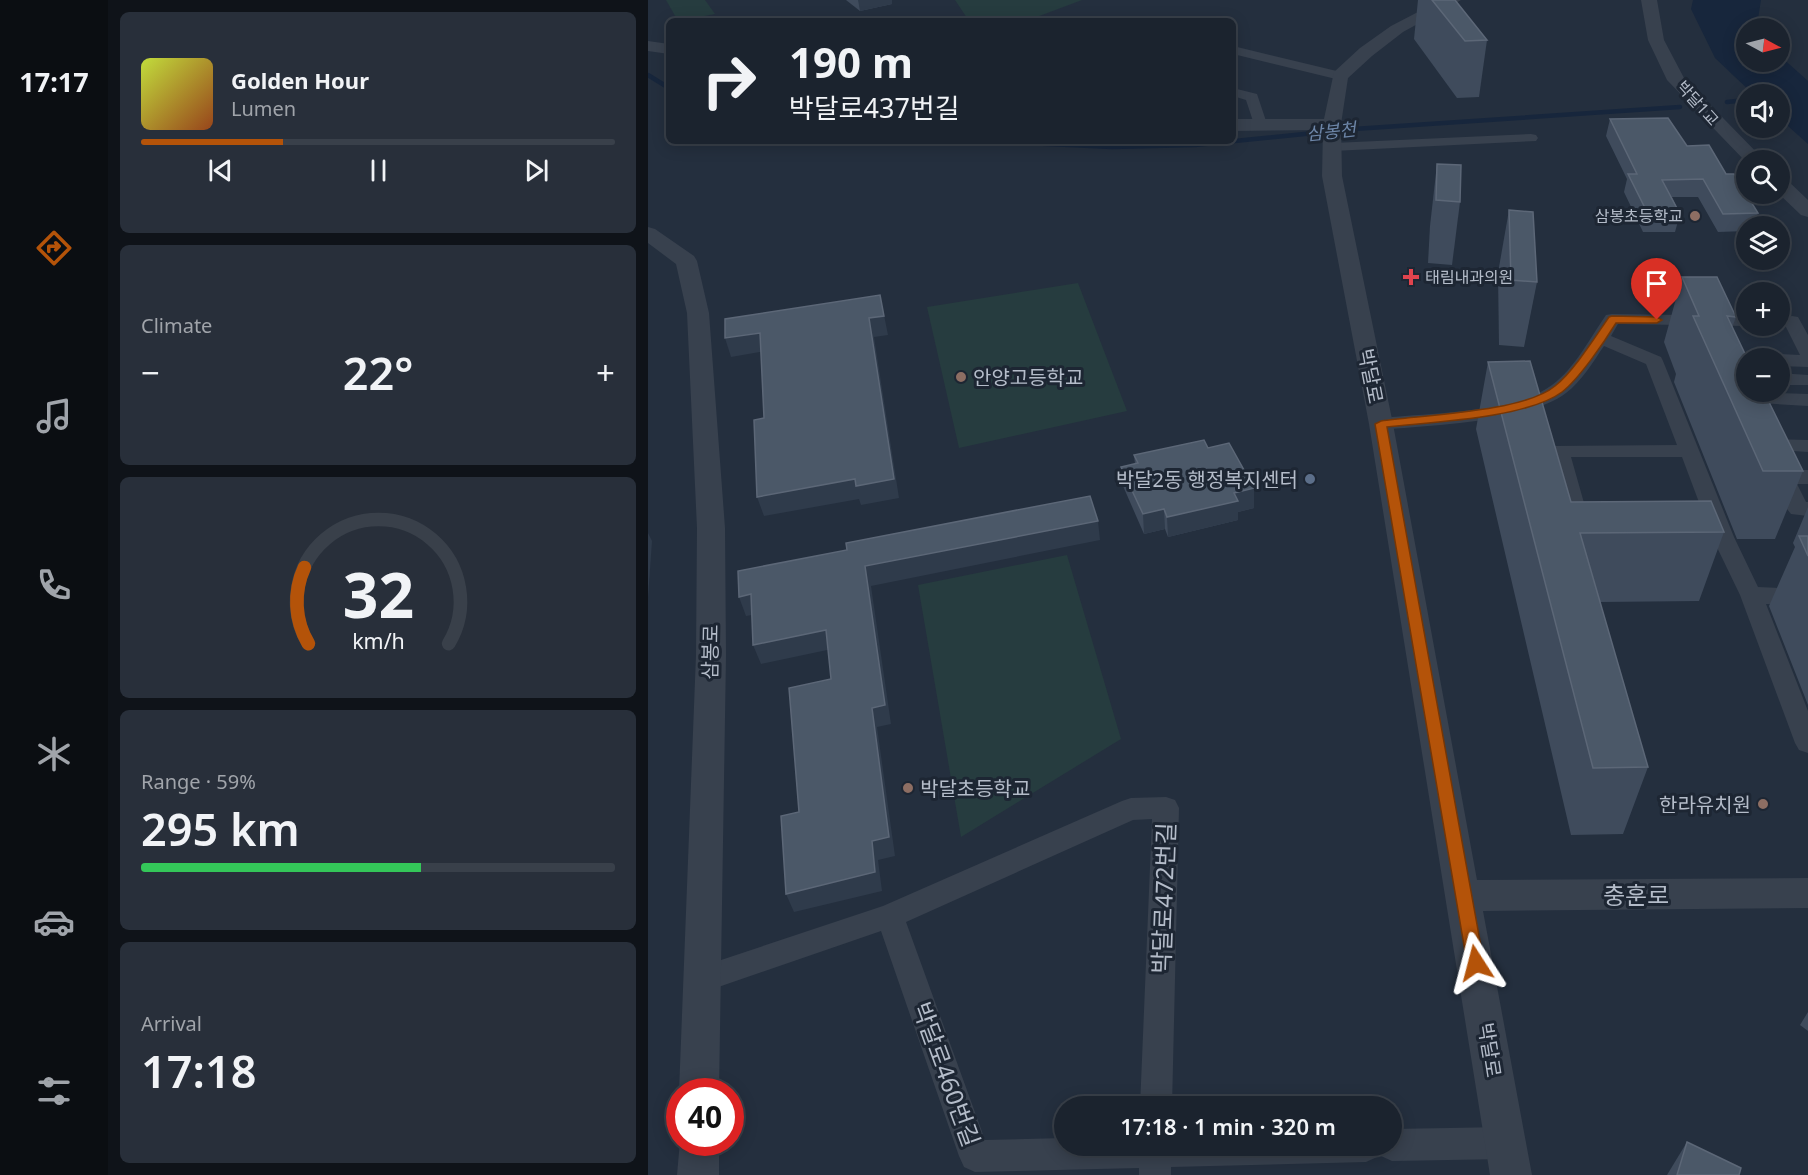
<!DOCTYPE html>
<html lang="en">
<head>
<meta charset="utf-8">
<style>
	:root { --surface:#1b232e; --page:#282f3a; --text:#f1f3f6; --muted:#a0a4aa; --line:#39404a; --accent:#b45309 }
	body { margin:0; font-family:"Noto Sans","Noto Sans KR",sans-serif; background:var(--page); color:var(--text); height:100vh; display:flex; flex-direction:column; font-size:22px; white-space:nowrap }
	* { box-sizing:border-box; margin:0 }
	p { font-size:20px; color:var(--muted) }
	.icon { flex:none; width:33px; height:33px; fill:none; stroke:currentColor; stroke-width:2; stroke-linecap:round; stroke-linejoin:round }
	.map { position:relative; flex:1; overflow:hidden }
	.sheet { display:flex; flex-direction:column; gap:12px; padding:12px; background:#0f1319; width:540px }
	.sheet>* { flex:none }
	.top-card { position:absolute; left:18px; top:18px; width:570px; height:126px; border-radius:9px; box-shadow:0 3px 15px #0003,0 0 0 2px var(--line); background:#1b232e; color:var(--text); overflow:hidden }
	.needle { width:39px; rotate:97deg }
	.tools { position:absolute; left:1088px; top:18px; display:grid; gap:12px }
	.tools a { display:grid; place-items:center; width:54px; height:54px; border-radius:50%; background:var(--surface); box-shadow:0 3px 15px #0003,0 0 0 2px var(--line); font-size:30px }
	.speed { position:absolute; left:18px; top:1078px; display:flex; gap:12px; font-size:30px; font-weight:700; text-align:center }
	.speed>* { display:grid; place-content:center; width:78px; height:78px; border-radius:50%; background:var(--surface); box-shadow:0 3px 15px #0003,0 0 0 2px var(--line); line-height:1 }
	.speed .limit { border:9px solid #d22; background:#fff; color:#111 }
	.pin { position:absolute; display:grid; place-items:center; width:51px; height:51px; color:#fff; margin:-62px -26px; border-radius:50% 50% 50% 0; rotate:-45deg; box-shadow:0 0 6px #0007 }
	.pin .icon { rotate:45deg }
	.me { position:absolute; width:66px; margin:-33px; rotate:351deg; stroke-linejoin:round; filter:drop-shadow(0 0 4px #0008) }
	.turn { display:flex; align-items:center; gap:21px; height:126px; padding:0 24px; font-size:27px }
	.turn .icon { width:78px; height:78px; stroke-width:2.5 }
	.turn b { display:block; font-size:42px; line-height:51px }
	.big { font-size:45px; font-weight:600; line-height:1.1 }
	.sheet .tile { flex:1; display:flex; flex-direction:column; justify-content:center; gap:9px; min-width:0; padding:0 21px; border-radius:9px; background:var(--page) }
	.sheet .dial { align-items:center; gap:0 }
	.dial svg { height:156px; overflow:visible; fill:none; stroke:var(--line); stroke-width:7; stroke-linecap:round; text-anchor:middle }
	.dial text { fill:var(--text); stroke:none }
	.song { display:flex; align-items:center; gap:18px }
	.cover { width:72px; height:72px; border-radius:9px; background:linear-gradient(135deg,hsl(70 70% 55%),hsl(20 70% 35%)) }
	.played { height:6px; border-radius:3px; background:linear-gradient(90deg,var(--accent) 30%,var(--line) 30%) }
	.keys { display:flex; justify-content:space-around; direction:ltr }
	.heat { display:flex; justify-content:space-between; align-items:center; font-size:33px; direction:ltr }
	.charge { height:9px; border-radius:4px; background:linear-gradient(90deg,#34c759 59%,var(--line) 0) }
	.trip { position:absolute; left:406px; top:1096px; width:348px; height:60px; border-radius:30px; background:var(--surface); box-shadow:0 3px 15px #0003,0 0 0 2px var(--line); font-weight:600; line-height:60px; text-align:center }
	main { display:flex; flex:1; min-height:0 }
	.menu { display:flex; flex-direction:column; width:108px; justify-content:space-around; align-items:center; background:#0b0e12; color:var(--muted) }
	.menu .icon { width:42px; height:42px }
	.menu .on { color:var(--accent) }
	.menu b { font-size:27px; color:var(--text) }
	.map>svg:first-child { display:block }
	.green { fill:#263c3f }
	.water { fill:#17263c }
	.lines { fill:none; stroke-linecap:round; stroke-linejoin:round }
	.stream { stroke:#17263c; stroke-width:4.5 }
	.minor { fill:#38414e; fill-rule:evenodd }
	.tertiary { fill:#38414e; fill-rule:evenodd }
	.wall { fill:#3f4b5c }
	.shaded-wall { fill:#2f3b4b }
	.building { fill:#4b5868; stroke:#5c6777; stroke-width:1.5 }
	.route { fill:#b45309; stroke:#753606; stroke-width:1.5 }
	.education-dot { fill:#8d6e63; stroke:#1d2633; stroke-width:2 }
	.health-dot { fill:#e0444e; stroke:#1d2633; stroke-width:2 }
	.service-dot { fill:#5c6f8a; stroke:#1d2633; stroke-width:2 }
	.labels { text-anchor:middle; dominant-baseline:central; stroke-width:6; stroke-linejoin:round; paint-order:stroke }
	.far-street-label { font-size:16px; fill:#b4bcc9; stroke:#1d2633 }
	.far-poi-label { font-size:16px; fill:#b4bcc9; stroke:#1d2633; text-anchor:end }
	.far-water-label { font-size:18px; font-style:italic; fill:#6d86a8; stroke:#1d2633 }
	.street-label { font-size:20px; fill:#b4bcc9; stroke:#1d2633 }
	.poi-label { font-size:20px; fill:#b4bcc9; stroke:#1d2633; text-anchor:start }
	.near-street-label { font-size:24px; fill:#b4bcc9; stroke:#1d2633 }
</style>
</head>
<body>
<main>
<nav class="menu">
<b>17:17</b>
<svg class="icon on" aria-label="directions" viewBox="0 0 24 24"><path d="M12 3l9 9-9 9-9-9zM9 14v-3h6M13 9l2 2-2 2"/></svg>
<svg class="icon" aria-label="music" viewBox="0 0 24 24"><path d="M9 18V5l10-2v13"/><circle cx="6" cy="18" r="3"/><circle cx="16" cy="16" r="3"/></svg>
<svg class="icon" aria-label="phone" viewBox="0 0 24 24"><path d="M5 4h4l2 5-3 2q2 4 5 5l2-3 5 2v4C11 20 4 13 5 4z"/></svg>
<svg class="icon" aria-label="climate" viewBox="0 0 24 24"><path d="M12 3v18M4 7l16 10M4 17L20 7"/></svg>
<svg class="icon" aria-label="car" viewBox="0 0 24 24"><path d="M5 17H2v-5l4-1 3-4h7l3 4 3 1v5h-3M9 17h6M6 11h13"/><circle cx="7" cy="17" r="2"/><circle cx="17" cy="17" r="2"/></svg>
<svg class="icon" aria-label="filters" viewBox="0 0 24 24"><path d="M4 7h16M4 17h16"/><circle cx="9" cy="7" r="2"/><circle cx="15" cy="17" r="2"/></svg>
</nav>
<section class="sheet">
<div class="tile">
<div class="song"><i class="cover"></i><div><b>Golden Hour</b><p>Lumen</p></div></div>
<div class="played"></div>
<div class="keys"><svg class="icon" aria-label="previous" viewBox="0 0 24 24"><path d="M18 5L8 12l10 7zM5 5v14"/></svg><svg class="icon" aria-label="pause" viewBox="0 0 24 24"><path d="M8 5v14M16 5v14"/></svg><svg class="icon" aria-label="next" viewBox="0 0 24 24"><path d="M6 5l10 7-10 7zM19 5v14"/></svg></div>
</div>
<div class="tile"><p>Climate</p>
<div class="heat"><a>−</a><b class="big">22°</b><a>+</a></div>
</div>
<div class="tile dial"><svg viewBox="0 0 100 80">
<path d="M14 69A42 42 0 1 1 86 69"/>
<path d="M14 69A42 42 0 0 1 12 30" stroke="#b45309"/>
<text x="50" y="56" font-size="32" font-weight="700">32</text>
<text x="50" y="72" font-size="11">km/h</text>
</svg></div>
<div class="tile"><p>Range · 59%</p><b class="big">295 km</b><div class="charge"></div></div>
<div class="tile"><p>Arrival</p><b class="big">17:18</b></div>
</section>
<div class="map">
<svg width="1160" height="1175" viewBox="0 0 1160 1175">
	<rect width="100%" height="100%" fill="#242f3e"/>
	<g class="green">
		<polygon points="18,0 57,0 67,14 30,21"/>
		<polygon points="307,0 434,0 378,21 321,21"/>
		<polygon points="430,283 479,411 311,448 279,307"/>
		<polygon points="419,555 473,739 313,837 270,585"/>
	</g>
	<polygon class="water" points="1045,0 1113,0 1110,19 1116,28 1098,28 1098,62 1131,62 1131,55 1160,81 1160,144 1131,118 1131,94 1105,94 1067,58 1043,9"/>
	<g class="lines">
		<g class="stream">
			<polyline points="0,75 21,88"/>
			<polyline points="1079,102 1098,100"/>
			<polyline points="335,141 464,147 547,145 706,129 1032,107"/>
		</g>
		<g class="minor">
			<polygon points="585,46 697,73 699,76 692,80 585,54"/>
			<polygon points="585,88 609,94 619,124 617,127 607,127 598,100 585,96"/>
			<polygon points="883,134 888,135 890,138 888,141 685,151 678,147 685,143"/>
			<path d="M 964,314 L 1098,316 L 1098,326 L 1102,326 L 1098,326 L 970,324 L 963,336 L 1013,357 L 1015,361 L 1086,537 L 1110,587 L 1160,589 L 1160,605 L 1118,604 L 1160,711 L 1160,753 L 1151,750 L 1147,743 L 1092,595 L 1064,537 L 1034,457 L 923,457 L 942,524 L 939,529 L 931,531 L 923,529 L 920,524 L 901,451 L 904,446 L 1029,445 L 998,364 L 956,346 C 945,362 934,381 918,393 C 878,423 783,425 733,430 L 726,428 L 723,424 L 726,420 L 733,418 C 780,413 867,413 904,385 C 927,368 942,338 958,315 Z"/>
			<polygon points="1144,316 1150,317 1160,335 1160,367 1131,366 1131,358 1123,358 1131,354 1152,355 1135,321 1138,317"/>
			<polygon points="1131,373 1160,375 1160,385 1131,385"/>
			<polygon points="1103,392 1160,394 1160,406 1096,402 1093,398 1096,394"/>
			<polygon points="1123,439 1160,440 1160,452 1116,449 1113,445 1116,441"/>
			<polygon points="1132,460 1139,462 1144,470 1160,470 1160,484 1149,484 1158,502 1160,502 1160,516 1143,514 1139,509 1122,467 1125,462"/>
			<polygon points="518,797 527,800 531,808 524,1107 492,1107 504,819 485,820 258,922 337,1140 417,1138 417,1146 744,1146 744,1129 858,1127 869,1132 874,1143 869,1154 858,1159 744,1161 733,1156 731,1153 729,1157 718,1162 523,1167 523,1175 491,1175 491,1168 327,1172 316,1167 311,1156 233,931 53,993 43,990 38,980 43,970 235,906 474,801 483,798"/>
		</g>
		<g class="tertiary">
			<polygon points="793,0 813,0 755,32 724,56 700,78 693,124 694,176 745,424 829,880 1160,878 1160,908 835,911 884,1175 842,1175 721,424 674,176 675,130 585,131 585,119 676,119 686,72 712,48 743,26"/>
			<polygon points="993,0 1009,0 1016,40 1036,78 1116,160 1098,162 1019,80 1000,40"/>
			<polygon points="0,41 21,44 21,54 0,51"/>
			<polygon points="1131,177 1138,179 1160,200 1160,217 1153,215 1131,194"/>
			<polygon points="0,227 7,229 46,256 49,261 61,313 77,528 78,655 71,1092 31,1092 48,655 49,528 39,313 28,264 0,243"/>
			<polygon points="32,1141 32,1143 71,1143 71,1175 29,1175"/>
		</g>
	</g>
	<g class="wall">
		<polygon points="198,0 244,0 244,4 212,11"/>
		<polygon points="770,0 807,0 839,40 831,97 809,98 766,39"/>
		<polygon points="962,119 1039,146 1078,174 1110,213 1106,226 1098,226 1098,231 1070,232 1050,197 1024,197 1032,214 1027,232 995,232 976,192 979,179 958,136"/>
		<polygon points="789,164 812,202 804,265 780,263 782,226"/>
		<polygon points="861,210 889,282 876,347 851,345 850,273"/>
		<polygon points="1034,277 1088,317 1084,328 1155,471 1127,539 1089,539 1026,382 1028,374 1016,342"/>
		<polygon points="840,362 923,502 1076,532 1051,601 952,602 1000,767 975,834 923,835 828,429"/>
		<polygon points="560,448 606,508 590,512 590,520 520,537 517,529 496,534 475,486 473,467 487,464 486,455"/>
		<polygon points="1160,507 1160,705 1121,606 1147,547 1145,543"/>
		<polygon points="1160,1012 1160,1031 1152,1025"/>
		<polygon points="1039,1142 1091,1175 1019,1175"/>
	</g>
	<g class="shaded-wall">
		<polygon points="210,0 244,0 244,4 212,11"/>
		<polygon points="232,295 240,335 226,337 251,498 213,505 211,499 116,516 109,497 207,479 221,318"/>
		<polygon points="112,333 117,351 83,357 77,338"/>
		<polygon points="606,488 606,508 590,512 590,520 520,537 519,517 586,493"/>
		<polygon points="516,509 517,529 496,534 495,514"/>
		<polygon points="450,521 452,540 223,586 243,724 229,727 247,856 230,860 234,891 146,912 138,894 224,841 224,708 217,566"/>
		<polygon points="0,533 4,541 0,598"/>
		<polygon points="103,594 110,614 98,616 91,597"/>
		<polygon points="178,630 184,649 113,664 105,645"/>
	</g>
	<g class="building">
		<polygon points="784,0 807,0 839,40 817,41"/>
		<polygon points="1020,118 1039,146 1061,145 1078,174 1086,174 1110,213 1075,214 1055,179 1014,180 1032,214 1000,214 980,174 989,174 962,119"/>
		<polygon points="789,164 813,165 812,202 788,200"/>
		<polygon points="861,210 885,212 889,282 863,280"/>
		<polygon points="1034,277 1069,277 1088,317 1079,316 1099,358 1098,358 1098,392 1116,392 1155,471 1115,471 1045,316 1051,316"/>
		<polygon points="232,295 236,316 221,318 246,479 208,486 207,479 109,497 106,420 116,418 112,333 77,338 77,319"/>
		<polygon points="882,361 923,502 1063,501 1076,532 932,533 1000,767 945,768 840,362"/>
		<polygon points="556,440 560,448 581,443 606,488 586,493 590,501 519,517 516,509 495,514 473,467 490,463 486,455"/>
		<polygon points="442,496 450,521 217,566 237,705 224,708 241,837 224,841 227,872 138,894 133,816 151,812 141,688 183,679 178,630 105,645 103,594 91,597 90,571 199,550 198,543"/>
		<polygon points="1151,536 1160,536 1160,556"/>
		<polygon points="1039,1142 1093,1168 1091,1175 1029,1175"/>
	</g>
	<path class="route" d="M 964,316 L 1009,317 L 1014,320 L 1009,323 L 968,323 C 957,341 931,379 914,392 C 879,418 785,422 739,427 L 836,963 L 834,969 L 828,971 L 821,969 L 819,963 L 727,424 L 733,421 C 775,415 876,412 907,386 C 926,371 947,337 961,317 Z"/>
	<g class="education-dot">
		<circle cx="1047" cy="216" r="6"/>
		<circle cx="313" cy="377" r="6"/>
		<circle cx="260" cy="788" r="6"/>
		<circle cx="1115" cy="804" r="6"/>
	</g>
	<path class="health-dot" d="M760 268h6v6h6v6h-6v6h-6v-6h-6v-6h6z"/>
	<circle class="service-dot" cx="662" cy="479" r="6"/>
	<g class="labels">
		<g class="far-street-label">
			<text transform="translate(1050 103) rotate(48)">박달1교</text>
		</g>
		<g class="far-poi-label">
			<text x="1035" y="216">삼봉초등학교</text>
			<text x="777" y="277" text-anchor="start">태림내과의원</text>
		</g>
		<g class="far-water-label">
			<text transform="translate(683 131) rotate(-6)">삼봉천</text>
		</g>
		<g class="street-label">
			<text transform="translate(723 376) rotate(79)">박달로</text>
			<text transform="translate(62 652) rotate(-89)">삼봉로</text>
			<text transform="translate(842 1050) rotate(81)">박달로</text>
		</g>
		<g class="poi-label">
			<text x="325" y="377">안양고등학교</text>
			<text x="650" y="479" text-anchor="end">박달2동 행정복지센터</text>
			<text x="272" y="788">박달초등학교</text>
			<text x="1103" y="804" text-anchor="end">한라유치원</text>
		</g>
		<g class="near-street-label">
			<text x="988" y="894">충훈로</text>
			<text transform="translate(515 898) rotate(-88)">박달로472번길</text>
			<text transform="translate(299 1074) rotate(70)">박달로460번길</text>
		</g>
	</g>
</svg>
<div class="tools">
<a><svg class="needle" viewBox="-14 -14 28 28"><path d="M0-13l5 13h-10z" fill="#e53935"/><path d="M0 13l5-13h-10z" fill="#a0a4aa"/></svg></a>
<a><svg class="icon" aria-label="sound" viewBox="0 0 24 24"><path d="M4 9h4l5-4v14l-5-4H4zM17 9q2 3 0 6"/></svg></a>
<a><svg class="icon" aria-label="search" viewBox="0 0 24 24"><circle cx="10" cy="10" r="6"/><path d="M15 15l6 6"/></svg></a>
<a><svg class="icon" aria-label="layers" viewBox="0 0 24 24"><path d="M12 4l9 5-9 5-9-5zM3 14l9 5 9-5"/></svg></a>
<a>+</a>
<a>−</a>
</div>
<div class="speed"><div class="limit">40</div></div>
<div class="pin" style="left:1009px;top:320px;background:#d93025"><svg class="icon" aria-label="arrive" viewBox="0 0 24 24"><path d="M6 21V4h12l-3 4 3 4H6"/></svg></div>
<svg class="me" style="left:828px;top:963px" viewBox="-20 -20 40 40"><path d="M0-17L14 15 0 8-14 15z" fill="#b45309" stroke="#fff" stroke-width="4"/></svg>
<div class="trip">17:18 · 1 min · 320 m</div>
<div class="top-card">
<div class="turn"><svg class="icon" aria-label="right" viewBox="0 0 24 24"><path d="M7 20v-9h11M14 6l5 5-5 5"/></svg><div><b>190 m</b>박달로437번길</div></div>
</div>
</div>
</main>
</body>
</html>
